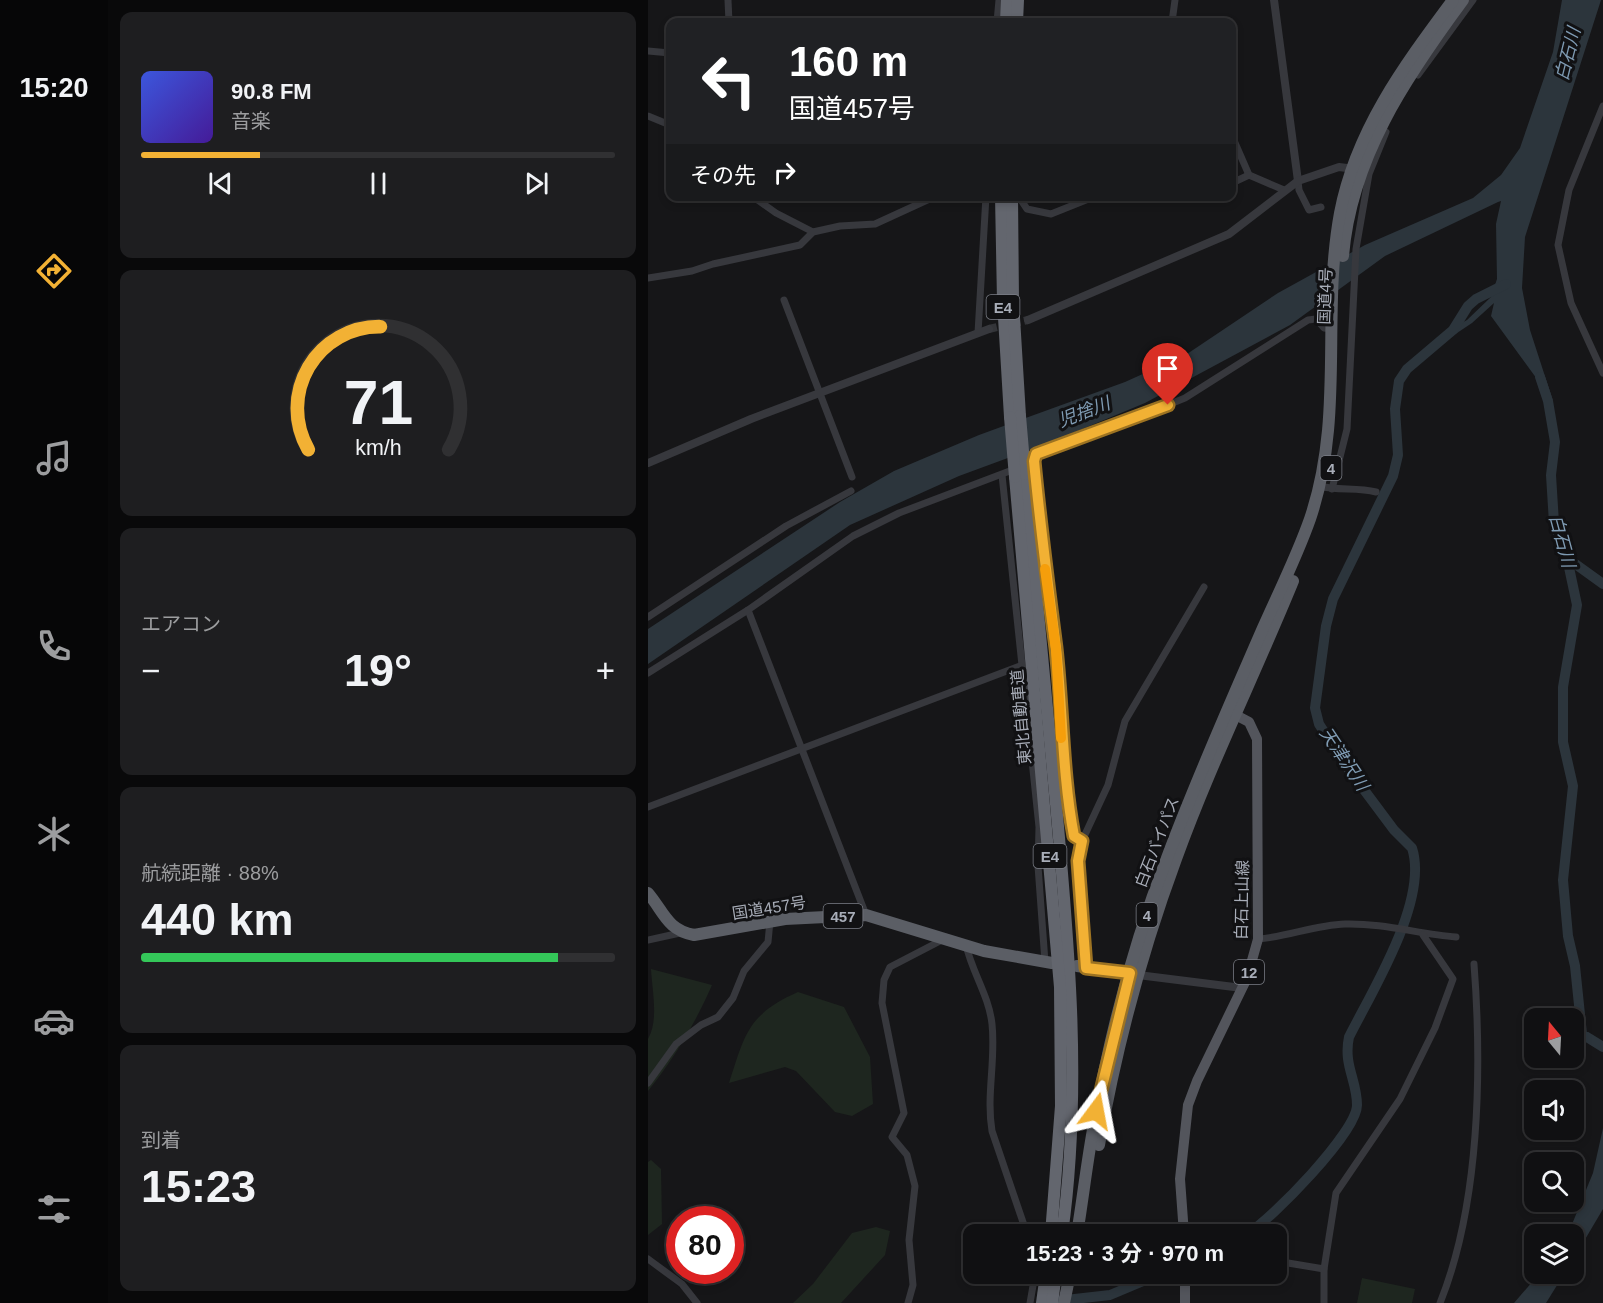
<!DOCTYPE html>
<html lang="ja">
<head>
<meta charset="utf-8">
<style>
	:root { --surface:#101012; --page:#1e1e20; --text:#f1f3f6; --muted:#9c9d9f; --line:#303032; --accent:#f2b134 }
	body { margin:0; font-family:Arial,"Noto Sans JP",sans-serif; background:var(--page); color:var(--text); height:100vh; display:flex; flex-direction:column; font-size:22px; white-space:nowrap }
	* { box-sizing:border-box; margin:0 }
	p { font-size:20px; color:var(--muted) }
	.icon { flex:none; width:33px; height:33px; fill:none; stroke:currentColor; stroke-width:2; stroke-linecap:round; stroke-linejoin:round }
	.map { position:relative; flex:1; overflow:hidden }
	.sheet { display:flex; flex-direction:column; gap:12px; padding:12px; background:#09090a; width:540px }
	.sheet>* { flex:none }
	.guide { position:absolute; left:18px; top:18px; width:570px; height:183px; border-radius:12px; box-shadow:0 3px 9px #0003,0 0 0 2px var(--line); background:#202124; color:#fff; overflow:hidden }
	.needle { width:39px; rotate:342deg }
	.fabs { position:absolute; left:876px; top:1008px; display:grid; gap:12px }
	.fabs a { display:grid; place-items:center; width:60px; height:60px; border-radius:12px; background:var(--surface); box-shadow:0 3px 9px #0003,0 0 0 2px var(--line); font-size:30px }
	.speed { position:absolute; left:18px; top:1206px; display:flex; gap:12px; font-size:30px; font-weight:700; text-align:center }
	.speed>* { display:grid; place-content:center; width:78px; height:78px; border-radius:50%; background:var(--surface); box-shadow:0 3px 9px #0003,0 0 0 2px var(--line); line-height:1 }
	.speed .limit { border:9px solid #d22; background:#fff; color:#111 }
	.pin { position:absolute; display:grid; place-items:center; width:51px; height:51px; color:#fff; margin:-62px -26px; border-radius:50% 50% 50% 0; rotate:-45deg; box-shadow:0 0 6px #0007 }
	.pin .icon { rotate:45deg }
	.me { position:absolute; width:66px; margin:-33px; rotate:13deg; stroke-linejoin:round; filter:drop-shadow(0 0 4px #0008) }
	.turn { display:flex; align-items:center; gap:21px; height:126px; padding:0 24px; font-size:27px }
	.turn .icon { width:78px; height:78px; stroke-width:2.5 }
	.turn b { display:block; font-size:42px; line-height:51px }
	.then { display:flex; align-items:center; height:57px; padding:0 24px; background:#0003; gap:12px; font-size:22px }
	.big { font-size:45px; font-weight:700; line-height:1.1 }
	.sheet .widget { flex:1; display:flex; flex-direction:column; justify-content:center; gap:9px; min-width:0; padding:0 21px; border-radius:12px; background:var(--page) }
	.sheet .dial { align-items:center; gap:0 }
	.dial svg { height:156px; overflow:visible; fill:none; stroke:var(--line); stroke-width:7; stroke-linecap:round; text-anchor:middle }
	.dial text { fill:var(--text); stroke:none }
	.song { display:flex; align-items:center; gap:18px }
	.cover { width:72px; height:72px; border-radius:9px; background:linear-gradient(135deg,hsl(230 70% 55%),hsl(260 70% 35%)) }
	.played { height:6px; border-radius:3px; background:linear-gradient(90deg,var(--accent) 25%,var(--line) 25%) }
	.keys { display:flex; justify-content:space-around; direction:ltr }
	.heat { display:flex; justify-content:space-between; align-items:center; font-size:33px; direction:ltr }
	.charge { height:9px; border-radius:4px; background:linear-gradient(90deg,#34c759 88%,var(--line) 0) }
	.trip { position:absolute; left:315px; top:1224px; width:324px; height:60px; border-radius:12px; background:var(--surface); box-shadow:0 3px 9px #0003,0 0 0 2px var(--line); font-weight:700; line-height:60px; text-align:center }
	main { display:flex; flex:1; min-height:0 }
	.menu { display:flex; flex-direction:column; width:108px; justify-content:space-around; align-items:center; background:#060607; color:var(--muted) }
	.menu .icon { width:42px; height:42px }
	.menu .selected { color:var(--accent) }
	.menu b { font-size:27px; color:var(--text) }
	.map>svg:first-child { display:block }
	.green { fill:#1e261f }
	.water { fill:#2c353c }
	.lines { fill:none; stroke-linecap:round; stroke-linejoin:round }
	.river { stroke:#2c353c; stroke-width:10 }
	.tertiary-tunnel { stroke:#333438; stroke-width:8; stroke-dasharray:8 4; stroke-linecap:butt }
	.minor { stroke:#37383d; stroke-width:7 }
	.tertiary { stroke:#37383d; stroke-width:8 }
	.primary { stroke:#53555c; stroke-width:10 }
	.trunk { stroke:#5b5e65; stroke-width:12 }
	.motorway { stroke:#63666e; stroke-width:12 }
	.motorway-bridge { stroke:#63666e; stroke-width:12 }
	.route-casing { stroke:#9d7322; stroke-width:15 }
	.route { stroke:#f2b134; stroke-width:10 }
	.slow { stroke:#f59e0b; stroke-width:10 }
	.labels { text-anchor:middle; dominant-baseline:central; stroke-width:6; stroke-linejoin:round; paint-order:stroke }
	.shield { fill:#111113; stroke:#7b7e86; stroke-width:1.5 }
	.shield-label { font-size:15px; font-weight:bold; fill:#a8adb8 }
	.street-label { font-size:16px; fill:#a8adb8; stroke:#111113 }
	.water-label { font-size:18px; font-style:italic; fill:#7f9bb3; stroke:#111113 }
</style>
</head>
<body>
<main>
<nav class="menu">
<b>15:20</b>
<svg class="icon selected" aria-label="directions" viewBox="0 0 24 24"><path d="M12 3l9 9-9 9-9-9zM9 14v-3h6M13 9l2 2-2 2"/></svg>
<svg class="icon" aria-label="music" viewBox="0 0 24 24"><path d="M9 18V5l10-2v13"/><circle cx="6" cy="18" r="3"/><circle cx="16" cy="16" r="3"/></svg>
<svg class="icon" aria-label="phone" viewBox="0 0 24 24"><path d="M5 4h4l2 5-3 2q2 4 5 5l2-3 5 2v4C11 20 4 13 5 4z"/></svg>
<svg class="icon" aria-label="climate" viewBox="0 0 24 24"><path d="M12 3v18M4 7l16 10M4 17L20 7"/></svg>
<svg class="icon" aria-label="car" viewBox="0 0 24 24"><path d="M5 17H2v-5l4-1 3-4h7l3 4 3 1v5h-3M9 17h6M6 11h13"/><circle cx="7" cy="17" r="2"/><circle cx="17" cy="17" r="2"/></svg>
<svg class="icon" aria-label="filters" viewBox="0 0 24 24"><path d="M4 7h16M4 17h16"/><circle cx="9" cy="7" r="2"/><circle cx="15" cy="17" r="2"/></svg>
</nav>
<section class="sheet">
<div class="widget">
<div class="song"><i class="cover"></i><div><b>90.8 FM</b><p>音楽</p></div></div>
<div class="played"></div>
<div class="keys"><svg class="icon" aria-label="previous" viewBox="0 0 24 24"><path d="M18 5L8 12l10 7zM5 5v14"/></svg><svg class="icon" aria-label="pause" viewBox="0 0 24 24"><path d="M8 5v14M16 5v14"/></svg><svg class="icon" aria-label="next" viewBox="0 0 24 24"><path d="M6 5l10 7-10 7zM19 5v14"/></svg></div>
</div>
<div class="widget dial"><svg viewBox="0 0 100 80">
<path d="M14 69A42 42 0 1 1 86 69"/>
<path d="M14 69A42 42 0 0 1 51 6" stroke="#f2b134"/>
<text x="50" y="56" font-size="32" font-weight="700">71</text>
<text x="50" y="72" font-size="11">km/h</text>
</svg></div>
<div class="widget"><p>エアコン</p>
<div class="heat"><a>−</a><b class="big">19°</b><a>+</a></div>
</div>
<div class="widget"><p>航続距離 · 88%</p><b class="big">440 km</b><div class="charge"></div></div>
<div class="widget"><p>到着</p><b class="big">15:23</b></div>
</section>
<div class="map">
<svg width="955" height="1303" viewBox="0 0 955 1303">
	<rect width="100%" height="100%" fill="#161618"/>
	<g class="green">
		<path d="M 3,969 L 64,985 C 48,1022 26,1059 0,1091 L 0,1039 C 11,1020 4,990 3,969 Z"/>
		<path d="M 150,992 L 196,1007 L 222,1057 L 225,1104 L 204,1116 L 187,1112 L 148,1071 L 137,1067 L 81,1083 C 97,1034 100,1014 150,992 Z"/>
		<polygon points="3,1160 13,1169 14,1224 0,1235 0,1162"/>
		<polygon points="228,1227 242,1231 237,1255 193,1303 145,1303 165,1284 204,1233"/>
		<polygon points="714,1278 767,1289 764,1303 709,1303"/>
	</g>
	<g class="water">
		<polygon points="914,0 953,0 877,237 874,288 882,330 905,401 843,316 846,303 824,323 797,341 797,332 819,320 843,297 849,279 848,224 853,201 850,202 737,256 642,325 497,403 403,442 311,476 202,525 0,664 0,629 192,502 246,471 331,435 477,382 539,354 630,293 717,245 825,198 853,175 872,148 905,52"/>
		<polygon points="955,1128 955,1209 926,1258 926,1234 920,1234 945,1173"/>
		<polygon points="891,1274 916,1274 898,1303 866,1303"/>
	</g>
	<g class="lines">
		<g class="river">
			<polyline points="892,377 900,401 907,442 903,475 906,523 919,558 929,605 915,687 915,742 925,786 915,880 920,936 927,966 934,1034 955,1047"/>
			<polyline points="919,558 955,584"/>
			<path d="M 599,1234 C 624,1219 709,1132 709,1105 C 709,1080 695,1065 701,1037 C 724,991 781,900 764,848 L 746,830 L 696,763 L 671,724 L 667,708 L 678,626 L 685,599 L 745,476 L 750,455 L 747,409 L 751,381 L 759,369 L 805,330 L 820,306 L 828,299 L 858,284"/>
			<polyline points="409,1301 462,1295 512,1274"/>
		</g>
		<polyline class="tertiary-tunnel" points="341,329 380,320"/>
		<g class="minor">
			<polyline points="80,0 81,22"/>
			<polyline points="349,22 351,0"/>
			<polyline points="524,22 527,0"/>
			<polyline points="0,51 22,53"/>
			<polyline points="770,75 825,0"/>
			<polyline points="955,106 921,190 910,245 923,303 955,373"/>
			<polyline points="0,116 22,125"/>
			<polyline points="584,136 601,175 636,190"/>
			<polyline points="650,181 651,190 661,210 673,207"/>
			<polyline points="584,183 601,175"/>
			<polyline points="104,196 128,213 165,232"/>
			<polyline points="481,196 487,196"/>
			<polyline points="371,197 379,209 403,214 448,196"/>
			<polyline points="0,278 44,271 65,264 152,245 165,232 192,226 227,224 288,196"/>
			<polyline points="136,300 204,477"/>
			<polyline points="330,333 338,196"/>
			<polyline points="354,475 391,827 390,866 397,962"/>
			<path d="M 671,486 C 690,491 709,487 728,492"/>
			<polyline points="684,489 699,429 708,249 721,174 738,132"/>
			<polyline points="100,610 218,915"/>
			<polyline points="0,617 138,526 203,491"/>
			<polyline points="0,673 100,610 205,536 251,513 367,469"/>
			<polyline points="0,807 372,666"/>
			<path d="M 434,841 L 426,836 C 413,771 415,712 408,648 C 400,586 392,524 386,461 L 388,454 L 460,429 L 537,398 L 660,320 L 668,319 L 676,328 L 684,329"/>
			<path d="M 610,939 C 639,937 667,925 697,924 C 735,923 771,934 808,937"/>
			<polyline points="0,940 32,933"/>
			<path d="M 318,945 C 324,972 341,996 344,1024 C 348,1060 338,1095 344,1131 L 379,1234"/>
			<polyline points="438,968 430,860 434,841 460,785 477,721 556,587"/>
			<polyline points="0,1083 28,1044 53,1025 70,1017 85,998 96,971 120,942 122,921"/>
			<polyline points="0,1259 34,1284 49,1303"/>
			<polyline points="628,1261 676,1269"/>
			<polyline points="260,1303 265,1285 261,1240 267,1186 259,1155 244,1137 256,1113 234,1003 236,980 242,967 296,939"/>
			<polyline points="382,1303 387,1274"/>
			<polyline points="676,1303 676,1269 688,1193 752,1099 787,1028 805,979 775,935"/>
			<path d="M 792,1303 C 832,1204 834,1069 826,964"/>
		</g>
		<g class="tertiary">
			<polyline points="626,0 650,181"/>
			<polyline points="380,320 581,234 650,181 691,167 707,169"/>
			<polyline points="0,463 103,419 341,329"/>
			<polyline points="490,975 594,988"/>
		</g>
		<g class="primary">
			<polyline points="536,1234 532,1179 540,1105 549,1081 599,978 610,939 609,739 601,722 580,711"/>
			<polyline points="537,1303 537,1274"/>
		</g>
		<g class="trunk">
			<path d="M 695,256 C 703,158 758,77 815,0"/>
			<path d="M 0,893 C 16,912 19,930 46,935 L 137,919 L 218,915 L 336,951 L 404,963"/>
			<polyline points="429,966 489,974"/>
			<path d="M 451,1145 C 468,1048 494,951 528,859 C 562,765 607,674 645,581"/>
			<path d="M 429,1234 C 435,1198 439,1161 446,1124 C 462,1034 486,943 519,858 C 548,780 582,704 615,628 C 631,592 649,556 662,519 C 697,416 673,316 692,213 C 708,130 756,66 805,0"/>
			<polyline points="416,1303 422,1274"/>
		</g>
		<g class="motorway">
			<polyline points="358,22 359,0"/>
			<polyline points="369,22 370,0"/>
			<polyline points="353,196 355,301 362,417"/>
			<polyline points="364,196 365,301 372,416"/>
			<path d="M 377,474 C 388,584 398,694 408,804 C 421,947 434,1092 414,1234"/>
			<polyline points="367,477 412,987 413,1106 403,1234"/>
			<polyline points="394,1303 398,1274"/>
			<polyline points="404,1303 408,1274"/>
		</g>
		<g class="motorway-bridge">
			<polyline points="372,416 377,474"/>
			<polyline points="362,417 367,477"/>
		</g>
	</g>
	<g class="lines">
		<defs>
			<path id="route" d="M 448,1111 L 482,973 L 438,968 L 430,861 L 434,841 L 426,836 C 414,773 415,712 408,648 C 400,586 392,524 386,461 L 388,454 L 520,405"/>
		</defs>
		<use href="#route" class="route-casing"/>
		<use href="#route" class="route"/>
		<polyline class="slow" points="397,569 408,650 413,738"/>
	</g>
	<g class="labels">
		<g class="shield">
			<rect x="338.5" y="295" width="33" height="24" rx="4.5"/>
			<rect x="672.5" y="456" width="21" height="24" rx="4.5"/>
			<rect x="385.5" y="844" width="33" height="24" rx="4.5"/>
			<rect x="488.5" y="903" width="21" height="24" rx="4.5"/>
			<rect x="175.5" y="904" width="39" height="24" rx="4.5"/>
			<rect x="586" y="960" width="30" height="24" rx="4.5"/>
		</g>
		<g class="shield-label">
			<text x="355" y="307">E4</text>
			<text x="683" y="468">4</text>
			<text x="402" y="856">E4</text>
			<text x="499" y="915">4</text>
			<text x="195" y="916">457</text>
			<text x="601" y="972">12</text>
		</g>
		<g class="street-label">
			<text transform="translate(677 296) rotate(-88)">国道4号</text>
			<text transform="translate(373 717) rotate(-95)">東北自動車道</text>
			<text transform="translate(509 842) rotate(-69)">白石バイパス</text>
			<text transform="translate(594 900) rotate(-89)">白石上山線</text>
			<text transform="translate(121 908) rotate(-9)">国道457号</text>
		</g>
		<g class="water-label">
			<text transform="translate(920 54) rotate(-76)">白石川</text>
			<text transform="translate(436 412) rotate(-21)">児捨川</text>
			<text transform="translate(914 541) rotate(75)">白石川</text>
			<text transform="translate(696 759) rotate(56)">天津沢川</text>
		</g>
	</g>
</svg>
<div class="fabs">
<a><svg class="needle" viewBox="-14 -14 28 28"><path d="M0-13l5 13h-10z" fill="#e53935"/><path d="M0 13l5-13h-10z" fill="#9c9d9f"/></svg></a>
<a><svg class="icon" aria-label="sound" viewBox="0 0 24 24"><path d="M4 9h4l5-4v14l-5-4H4zM17 9q2 3 0 6"/></svg></a>
<a><svg class="icon" aria-label="search" viewBox="0 0 24 24"><circle cx="10" cy="10" r="6"/><path d="M15 15l6 6"/></svg></a>
<a><svg class="icon" aria-label="layers" viewBox="0 0 24 24"><path d="M12 4l9 5-9 5-9-5zM3 14l9 5 9-5"/></svg></a>
</div>
<div class="speed"><div class="limit">80</div></div>
<div class="pin" style="left:520px;top:405px;background:#d93025"><svg class="icon" aria-label="arrive" viewBox="0 0 24 24"><path d="M6 21V4h12l-3 4 3 4H6"/></svg></div>
<svg class="me" style="left:448px;top:1111px" viewBox="-20 -20 40 40"><path d="M0-17L14 15 0 8-14 15z" fill="#f2b134" stroke="#fff" stroke-width="4"/></svg>
<div class="trip">15:23 · 3 分 · 970 m</div>
<div class="guide">
<div class="turn"><svg class="icon" aria-label="left" viewBox="0 0 24 24"><path d="M17 20v-9H6M10 6l-5 5 5 5"/></svg><div><b>160 m</b>国道457号</div></div>
<div class="then">その先<svg class="icon" aria-label="right" viewBox="0 0 24 24"><path d="M7 20v-9h11M14 6l5 5-5 5"/></svg></div>
</div>
</div>
</main>
</body>
</html>
